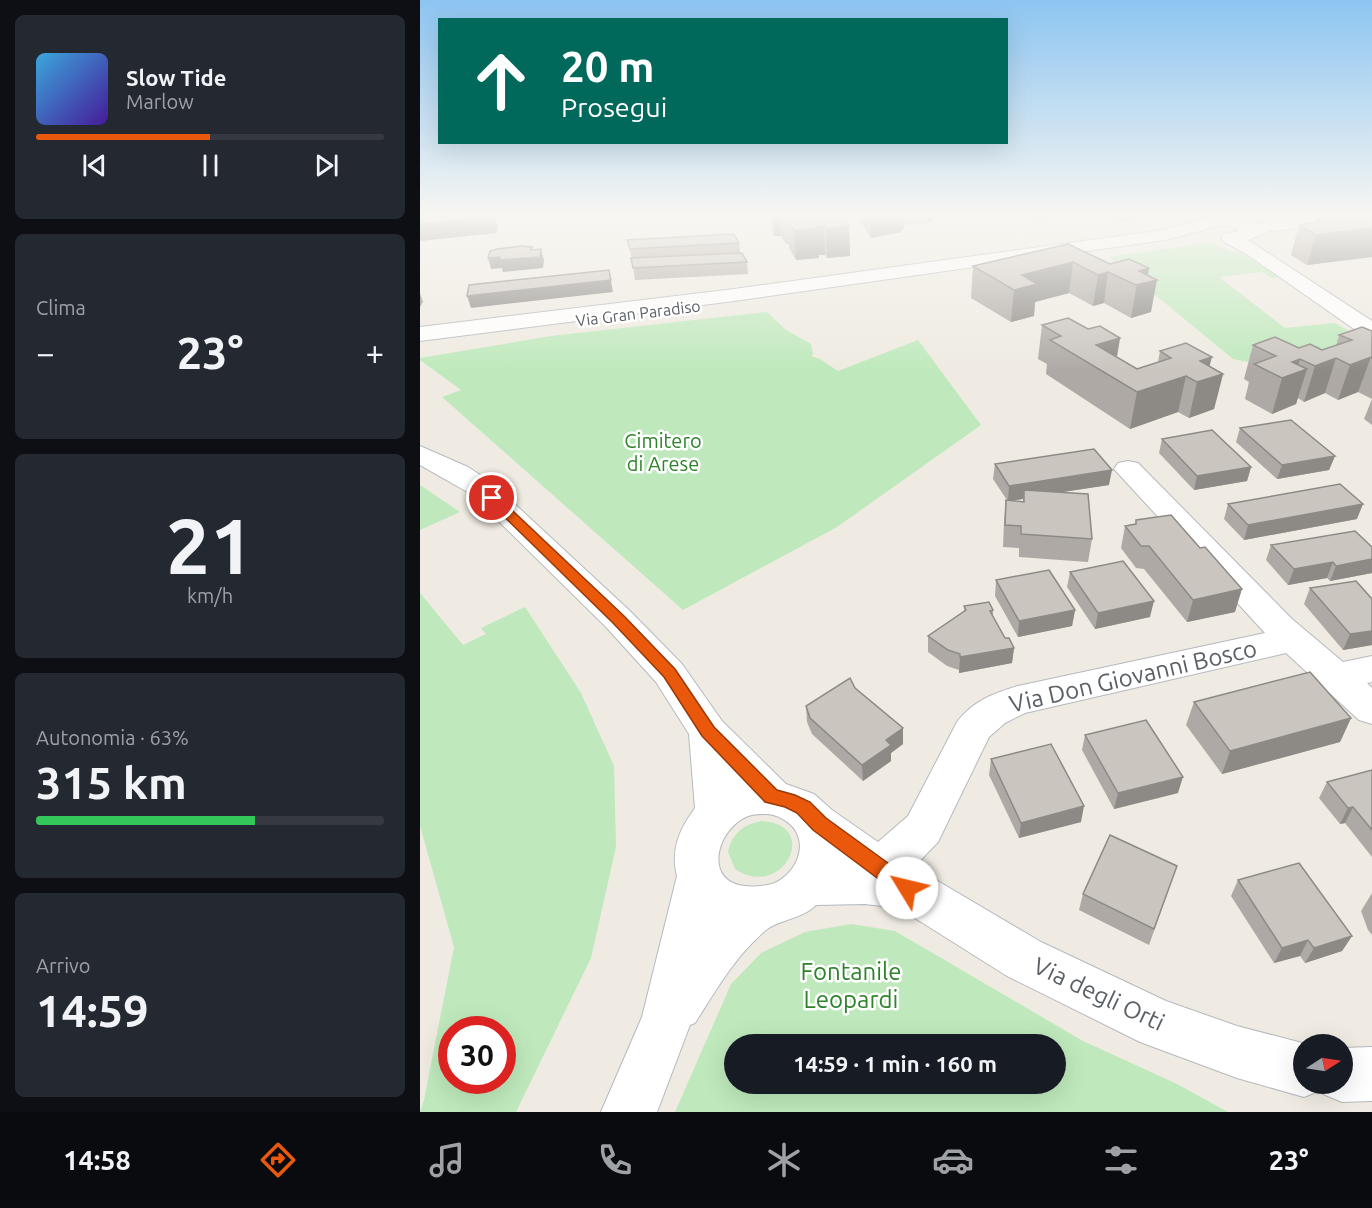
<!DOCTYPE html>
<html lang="it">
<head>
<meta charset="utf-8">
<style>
	:root { --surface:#171b24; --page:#242831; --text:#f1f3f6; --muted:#9ea1a6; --line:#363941; --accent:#ea580c }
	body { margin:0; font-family:Ubuntu,sans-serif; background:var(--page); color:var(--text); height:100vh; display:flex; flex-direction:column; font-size:22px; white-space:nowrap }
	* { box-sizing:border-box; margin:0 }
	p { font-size:20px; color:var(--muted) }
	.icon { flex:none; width:33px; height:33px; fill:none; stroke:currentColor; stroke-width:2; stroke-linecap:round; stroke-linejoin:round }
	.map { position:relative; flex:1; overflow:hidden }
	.sheet { display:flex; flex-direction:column; gap:15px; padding:15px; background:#0d0f14; width:420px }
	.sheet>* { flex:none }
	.guide { position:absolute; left:18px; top:18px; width:570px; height:126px; border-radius:0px; box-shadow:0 6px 24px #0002; background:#00695c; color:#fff; overflow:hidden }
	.needle { width:39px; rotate:78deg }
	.buttons { position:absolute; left:873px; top:1034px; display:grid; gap:12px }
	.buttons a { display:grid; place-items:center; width:60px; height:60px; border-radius:50%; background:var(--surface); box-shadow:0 6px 24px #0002; font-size:30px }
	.speed { position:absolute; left:18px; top:1016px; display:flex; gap:12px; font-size:30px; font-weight:700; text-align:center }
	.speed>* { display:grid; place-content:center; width:78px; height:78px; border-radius:50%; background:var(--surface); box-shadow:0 6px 24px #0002; line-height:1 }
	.speed .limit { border:9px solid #d22; background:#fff; color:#111 }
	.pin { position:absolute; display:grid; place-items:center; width:51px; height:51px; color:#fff; margin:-26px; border:3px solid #fff; border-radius:50%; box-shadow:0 2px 6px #0007 }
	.me { position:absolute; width:66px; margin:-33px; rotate:306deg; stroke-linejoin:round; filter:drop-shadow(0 0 4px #0008) }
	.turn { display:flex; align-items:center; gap:21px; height:126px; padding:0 24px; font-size:27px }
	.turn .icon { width:78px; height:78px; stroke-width:2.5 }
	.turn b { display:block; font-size:42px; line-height:51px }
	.big { font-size:45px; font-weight:600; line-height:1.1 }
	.sheet .card { flex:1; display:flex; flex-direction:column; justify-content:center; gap:9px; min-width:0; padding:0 21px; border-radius:9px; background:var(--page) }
	.sheet .dial { align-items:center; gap:0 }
	.dial b { font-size:78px; line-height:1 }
	.song { display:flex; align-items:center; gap:18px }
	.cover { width:72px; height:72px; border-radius:9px; background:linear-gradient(135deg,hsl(200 70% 55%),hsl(260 70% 35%)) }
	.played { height:6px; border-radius:3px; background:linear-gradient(90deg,var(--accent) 50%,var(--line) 50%) }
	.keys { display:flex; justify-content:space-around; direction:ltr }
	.heat { display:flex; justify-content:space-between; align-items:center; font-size:33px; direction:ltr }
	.charge { height:9px; border-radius:4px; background:linear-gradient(90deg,#34c759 63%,var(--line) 0) }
	.trip { position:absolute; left:304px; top:1034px; width:342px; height:60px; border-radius:30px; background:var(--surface); box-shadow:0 6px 24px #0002; font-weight:600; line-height:60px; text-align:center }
	.menu { display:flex; height:96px; justify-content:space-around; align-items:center; background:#090b0e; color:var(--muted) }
	.menu .icon { width:42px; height:42px }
	.menu .selected { color:var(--accent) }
	.menu b { font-size:27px; color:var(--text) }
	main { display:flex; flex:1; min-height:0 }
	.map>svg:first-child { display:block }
	.green { fill:#bfe9bc; fill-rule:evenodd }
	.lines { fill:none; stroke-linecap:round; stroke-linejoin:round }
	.minor-casing { stroke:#b5b9be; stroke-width:2 }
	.minor { fill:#fff; fill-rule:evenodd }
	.wall { fill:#aea9a4; fill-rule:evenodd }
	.shaded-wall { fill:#8d8a86 }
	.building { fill:#cac5bf; stroke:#8d8a86; stroke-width:1.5 }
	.route { fill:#ea580c; stroke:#983908; stroke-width:1.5 }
	.labels { text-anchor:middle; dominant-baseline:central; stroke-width:5; stroke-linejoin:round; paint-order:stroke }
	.far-street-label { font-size:16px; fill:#5a6065; stroke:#fff }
	.park-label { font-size:20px; fill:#2e832b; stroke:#fff }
	.near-street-label { font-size:24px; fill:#5a6065; stroke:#fff }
	.near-park-label { font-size:24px; fill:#2e832b; stroke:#fff }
</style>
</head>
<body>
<main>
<section class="sheet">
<div class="card">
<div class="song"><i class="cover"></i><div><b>Slow Tide</b><p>Marlow</p></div></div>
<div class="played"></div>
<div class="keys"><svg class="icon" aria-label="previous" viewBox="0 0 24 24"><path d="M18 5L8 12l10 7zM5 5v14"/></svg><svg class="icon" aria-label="pause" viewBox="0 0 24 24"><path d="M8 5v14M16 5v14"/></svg><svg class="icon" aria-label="next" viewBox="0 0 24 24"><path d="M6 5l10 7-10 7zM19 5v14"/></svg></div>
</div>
<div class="card"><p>Clima</p>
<div class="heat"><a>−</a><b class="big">23°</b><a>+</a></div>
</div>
<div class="card dial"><b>21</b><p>km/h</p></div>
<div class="card"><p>Autonomia · 63%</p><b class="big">315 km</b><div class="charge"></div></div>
<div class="card"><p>Arrivo</p><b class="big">14:59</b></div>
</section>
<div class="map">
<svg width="952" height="1112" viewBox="0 0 952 1112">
	<rect width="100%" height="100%" fill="#efebe2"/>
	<g class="green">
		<path d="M 786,243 C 799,243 809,254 820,252 L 858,277 L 851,278 L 843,272 L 799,277 L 865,328 L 915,323 L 952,345 L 828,362 L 813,359 L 689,257 Z"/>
		<polygon points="347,312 366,330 391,344 393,354 391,356 400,359 418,371 498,340 561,425 417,527 263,610 22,397 41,390 0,360 0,358 131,336"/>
		<polygon points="0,485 40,512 0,530"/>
		<path d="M 0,593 L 43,645 L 66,634 L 61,628 L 105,607 L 161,693 L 194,766 L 196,847 L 171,958 L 96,1112 L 0,1112 L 4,1100 L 34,947 L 0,826 ZM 32,1029 L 82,1029 L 82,1080 L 32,1080 Z"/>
		<path d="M 342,821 C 402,825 362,901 315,869 L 308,852 C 312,833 324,824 342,821 Z"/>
		<path d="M 431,924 L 475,931 L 663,1041 L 755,1083 L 808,1112 L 255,1112 L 311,984 L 341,953 L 385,932 ZM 315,1044 L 636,1044 L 636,1083 L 315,1083 Z"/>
	</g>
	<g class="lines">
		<defs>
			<g id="minor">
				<path d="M 794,216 C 808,216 823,214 833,225 L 892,216 L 952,216 L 952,220 L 946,221 L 850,231 L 828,240 L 952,321 L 952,338 L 944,336 L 828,255 L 804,242 L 801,238 L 804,234 L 819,231 L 810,225 L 802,225 L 745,240 L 314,301 L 0,341 L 0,327 L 314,289 L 743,230 Z"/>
				<path d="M 0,446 L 48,467 L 71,482 L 210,611 L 262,664 L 302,721 L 366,784 L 394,794 L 412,810 L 458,842 L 488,816 L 537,722 C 553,701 574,693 598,686 L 845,633 L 694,469 L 698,463 L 708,461 L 718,463 L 872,619 L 923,662 L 952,656 L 952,682 L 947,683 L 952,688 L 952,724 L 939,720 L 866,653 L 605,713 L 585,723 L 569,737 L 518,842 L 494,867 L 621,942 L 746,1001 L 817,1026 L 886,1044 L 884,1044 L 884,1083 L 922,1083 L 922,1048 L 952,1047 L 952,1101 L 922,1102 L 903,1094 L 901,1090 L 884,1097 L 817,1078 L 720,1042 L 587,976 L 479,908 L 445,904 L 396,905 C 382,919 358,920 346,930 C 316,955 296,990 275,1023 L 270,1025 L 237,1112 L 181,1112 L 222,1017 L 257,876 C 250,850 260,828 275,808 L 269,734 L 236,682 L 186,627 L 51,494 L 0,465 ZM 346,814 C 356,814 364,819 371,825 C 390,844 376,875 352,884 C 344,886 333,887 325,886 C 283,882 296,829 328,816 C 334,814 341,814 346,814 Z"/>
			</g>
		</defs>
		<use href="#minor" class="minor-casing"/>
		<use href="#minor" class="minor"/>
	</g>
	<g class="wall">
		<polygon points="351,216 419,216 429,226 430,256 407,258 405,255 399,255 399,258 376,260 369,248 369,244 366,244 361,236 354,236 353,233"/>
		<polygon points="438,216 530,216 514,218 514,221 508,222 508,223 484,225 484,229 482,229 482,232 451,238 445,228 439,221"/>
		<polygon points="603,216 652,216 652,217 614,219 606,218"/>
		<polygon points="688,216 719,216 718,220 699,221"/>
		<polygon points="952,217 952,257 887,265 871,255 879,225 896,222 897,218"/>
		<polygon points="207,240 319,243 320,253 327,262 328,274 215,280 212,258"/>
		<polygon points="648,244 690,264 728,276 731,312 711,318 684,303 673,306 649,293 615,302 614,316 591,322 551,298 553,266"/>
		<polygon points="622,325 668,329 700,338 697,357 717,369 738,362 740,351 790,366 803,374 794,409 769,418 758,412 710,429 626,374 627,364 618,359"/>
		<polygon points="952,331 952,425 944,419 952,399 938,392 918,400 905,393 884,402 878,398 876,404 852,414 825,399 829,382 824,379 833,345 902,350 916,346 919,335"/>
		<polygon points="820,428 915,456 909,470 857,479 816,442"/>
		<polygon points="742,439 831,467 827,481 774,490 739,453"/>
		<path d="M 575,464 L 689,485 L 642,492 L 672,539 L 668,562 L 599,557 L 599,548 L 583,547 L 584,522 L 586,500 L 587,500 L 573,479 ZM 603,499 L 603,502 L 590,501 Z"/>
		<polygon points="808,504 937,519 824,540 804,519"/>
		<polygon points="716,520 815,612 767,622 724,569 716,568 701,548 705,526 716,524"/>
		<polygon points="851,545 952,547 952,573 910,581 907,578 868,585 846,560"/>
		<polygon points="650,572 730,617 675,629 647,587"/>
		<polygon points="576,580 655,610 652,626 598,637 575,596"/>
		<polygon points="890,588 952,599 952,645 923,650 884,604"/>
		<polygon points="544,606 573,610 573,616 585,638 594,648 592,663 539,673 539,670 527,666 508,652 508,636 544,611"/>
		<polygon points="435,688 483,728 483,744 471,753 471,761 443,781 392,734 387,722 386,706"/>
		<polygon points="774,702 931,718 920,742 802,774 766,725"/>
		<polygon points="665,735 758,793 694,809 662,750"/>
		<polygon points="571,759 661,822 599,838 569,775"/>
		<polygon points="952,770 952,857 925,823 920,824 899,798 907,782"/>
		<polygon points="757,866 729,945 659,910 663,894"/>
		<polygon points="818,880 932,936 922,951 885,963 880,956 854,963 811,896"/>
		<polygon points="952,893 952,935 948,930 941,911"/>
	</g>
	<g class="shaded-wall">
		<polygon points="75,216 78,227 77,233 0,241 0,224"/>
		<polygon points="353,216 360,216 361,236 354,236"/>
		<polygon points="450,216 484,216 484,229 482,229 482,232 451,238"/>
		<polygon points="508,216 530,216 514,218 514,221 508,222"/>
		<polygon points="391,225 404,225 405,255 399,255 399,258 376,260 374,231"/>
		<polygon points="429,226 430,256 407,258 406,229"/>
		<polygon points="952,228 952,257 887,265 896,235"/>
		<polygon points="112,247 114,257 121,249 124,260 123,268 83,272 82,268 71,269 68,258 111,250"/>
		<polygon points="653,262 649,293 615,302 614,316 591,322 594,290 602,275"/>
		<polygon points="729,268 727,282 737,280 731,312 711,318 719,271"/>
		<polygon points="189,270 193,292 51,308 47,296"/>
		<polygon points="688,272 684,303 673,306 678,275"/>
		<polygon points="0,293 3,302 0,307"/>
		<polygon points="700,338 694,372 676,345"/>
		<polygon points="792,357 786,379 803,374 794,409 769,418 777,382 780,361"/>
		<polygon points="951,357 938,392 918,400 930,365"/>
		<polygon points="916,358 905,393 884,402 895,366"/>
		<polygon points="880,359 876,373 887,369 876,404 852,414 862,378 872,362"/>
		<polygon points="766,376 758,412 710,429 717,392"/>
		<polygon points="915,456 909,470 857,479 862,465"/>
		<polygon points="831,467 827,481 774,490 777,476"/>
		<polygon points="692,470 689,485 604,498 604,490 603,499 588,501 589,486"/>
		<polygon points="943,504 937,519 824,540 828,525"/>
		<polygon points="952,559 952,573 910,581 916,566"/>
		<polygon points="913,562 907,578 868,585 874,569"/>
		<polygon points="822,589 815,612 767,622 773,600"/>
		<polygon points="734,601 730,617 675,629 678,613"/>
		<polygon points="655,610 652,626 598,637 599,621"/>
		<polygon points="952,631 952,645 923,650 930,634"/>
		<polygon points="594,648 592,663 539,673 540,657"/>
		<polygon points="931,718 920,742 802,774 810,751"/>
		<polygon points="483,728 483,744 471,753 471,761 443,781 442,765 466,740"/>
		<polygon points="763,777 758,793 694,809 698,793"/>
		<polygon points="664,806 661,822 599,838 601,823"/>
		<polygon points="933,807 925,823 920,824 928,808"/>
		<polygon points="932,936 922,951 885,963 894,948"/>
		<polygon points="888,940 880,956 854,963 862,948"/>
	</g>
	<g class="building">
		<polygon points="27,216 73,216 73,217 0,224 0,218"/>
		<polygon points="371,216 419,216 429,226 406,229 404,225 396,226 397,228 374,231 367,219 373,218"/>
		<polygon points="952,217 952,228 896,235 879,225 902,221 897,218"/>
		<polygon points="314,234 319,243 210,249 207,240"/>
		<polygon points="648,244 690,264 709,259 729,268 719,271 737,280 716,285 688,272 678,275 653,262 602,275 617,284 594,290 553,266"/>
		<polygon points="101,246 112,247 111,250 121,249 120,257 80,260 80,257 68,258 70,251 77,249"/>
		<polygon points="322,253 327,262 213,268 211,258"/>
		<polygon points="189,270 191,280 47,296 49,285"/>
		<polygon points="648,318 668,329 680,326 700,338 676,345 717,369 751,358 740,351 766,343 792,357 780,361 803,374 777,382 766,376 717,392 630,340 641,336 622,325"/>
		<polygon points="942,327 952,331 952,358 951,357 930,365 916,358 895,366 880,359 872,362 887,369 862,378 834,364 856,356 833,345 855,337 879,348 890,344 902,350 932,340 919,335"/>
		<polygon points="871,420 915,456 862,465 820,428"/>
		<polygon points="792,430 831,467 777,476 742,439"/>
		<polygon points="674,449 692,470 589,486 575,464"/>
		<polygon points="920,484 943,504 828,525 808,504"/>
		<polygon points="604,490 668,494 672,539 601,534 601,526 585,525 586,500 604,502"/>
		<polygon points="751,515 780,548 785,547 822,589 773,600 729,546 721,546 705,526 716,524 716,520"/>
		<polygon points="935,531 952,547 952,559 916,566 913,562 874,569 851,545"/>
		<polygon points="703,561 734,601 678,613 650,572"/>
		<polygon points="629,570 655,610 599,621 576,580"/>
		<polygon points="936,581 952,599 952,631 930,634 890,588"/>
		<polygon points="569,602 573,610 570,611 585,638 589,638 594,648 540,657 540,654 528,650 508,636 546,610 544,606"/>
		<polygon points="890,672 931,718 810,751 774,702"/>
		<polygon points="430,678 435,688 483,728 466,740 471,745 442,765 390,718 386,706"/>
		<polygon points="726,720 763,777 698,793 665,735"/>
		<polygon points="631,744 664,806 601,823 571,759"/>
		<polygon points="952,770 952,830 933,807 928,808 907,782"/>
		<polygon points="690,835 757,866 734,929 663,894"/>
		<polygon points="879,863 932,936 894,948 888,940 862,948 818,880"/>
	</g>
	<linearGradient id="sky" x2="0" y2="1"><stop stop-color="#8cc5f1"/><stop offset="0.58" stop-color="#f8f6f2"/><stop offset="1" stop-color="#f8f6f2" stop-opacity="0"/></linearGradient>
	<rect width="952" height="371" fill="url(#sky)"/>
	<polygon class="route" points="72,495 77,496 204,616 255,669 294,727 357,790 375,795 390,802 406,818 494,882 497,888 494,895 487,897 480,895 393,830 377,813 365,807 345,802 282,736 244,677 193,623 68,501 66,498"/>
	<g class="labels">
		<g class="far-street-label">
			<text transform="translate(218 313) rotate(-7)">Via Gran Paradiso</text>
		</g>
		<g class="park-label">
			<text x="243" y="440">Cimitero<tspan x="243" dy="23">di Arese</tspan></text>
		</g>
		<g class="near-street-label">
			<text transform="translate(713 676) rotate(-13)">Via Don Giovanni Bosco</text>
			<text transform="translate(679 994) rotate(25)">Via degli Orti</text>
		</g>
		<g class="near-park-label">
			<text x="431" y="971">Fontanile<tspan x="431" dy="28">Leopardi</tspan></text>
		</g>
	</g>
</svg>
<div class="buttons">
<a><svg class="needle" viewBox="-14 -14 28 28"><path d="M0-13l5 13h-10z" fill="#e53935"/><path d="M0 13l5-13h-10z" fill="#9ea1a6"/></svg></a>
</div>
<div class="speed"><div class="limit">30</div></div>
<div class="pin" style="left:72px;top:498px;background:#d93025"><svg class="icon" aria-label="arrive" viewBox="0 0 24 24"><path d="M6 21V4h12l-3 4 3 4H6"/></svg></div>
<svg class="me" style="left:487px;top:888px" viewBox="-20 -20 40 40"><circle r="19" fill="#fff"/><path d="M0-13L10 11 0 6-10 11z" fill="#ea580c"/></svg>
<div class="trip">14:59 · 1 min · 160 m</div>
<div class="guide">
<div class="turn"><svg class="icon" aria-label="ahead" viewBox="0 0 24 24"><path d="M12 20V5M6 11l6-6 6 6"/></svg><div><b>20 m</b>Prosegui</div></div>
</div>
</div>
</main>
<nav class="menu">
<b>14:58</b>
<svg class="icon selected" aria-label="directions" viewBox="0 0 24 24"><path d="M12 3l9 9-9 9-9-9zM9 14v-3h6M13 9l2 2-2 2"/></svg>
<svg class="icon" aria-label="music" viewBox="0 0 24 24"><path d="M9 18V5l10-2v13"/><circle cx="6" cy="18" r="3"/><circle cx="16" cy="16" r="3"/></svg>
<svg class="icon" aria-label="phone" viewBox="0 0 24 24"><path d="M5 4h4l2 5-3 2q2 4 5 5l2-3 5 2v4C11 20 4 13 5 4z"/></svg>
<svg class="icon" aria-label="climate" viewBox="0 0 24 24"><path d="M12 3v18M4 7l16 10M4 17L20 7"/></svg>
<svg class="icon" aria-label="car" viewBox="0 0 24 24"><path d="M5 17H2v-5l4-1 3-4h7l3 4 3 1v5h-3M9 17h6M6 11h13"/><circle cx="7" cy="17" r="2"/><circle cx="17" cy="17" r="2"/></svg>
<svg class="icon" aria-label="filters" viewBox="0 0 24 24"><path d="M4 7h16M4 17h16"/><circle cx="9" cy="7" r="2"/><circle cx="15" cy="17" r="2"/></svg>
<b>23°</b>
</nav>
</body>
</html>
